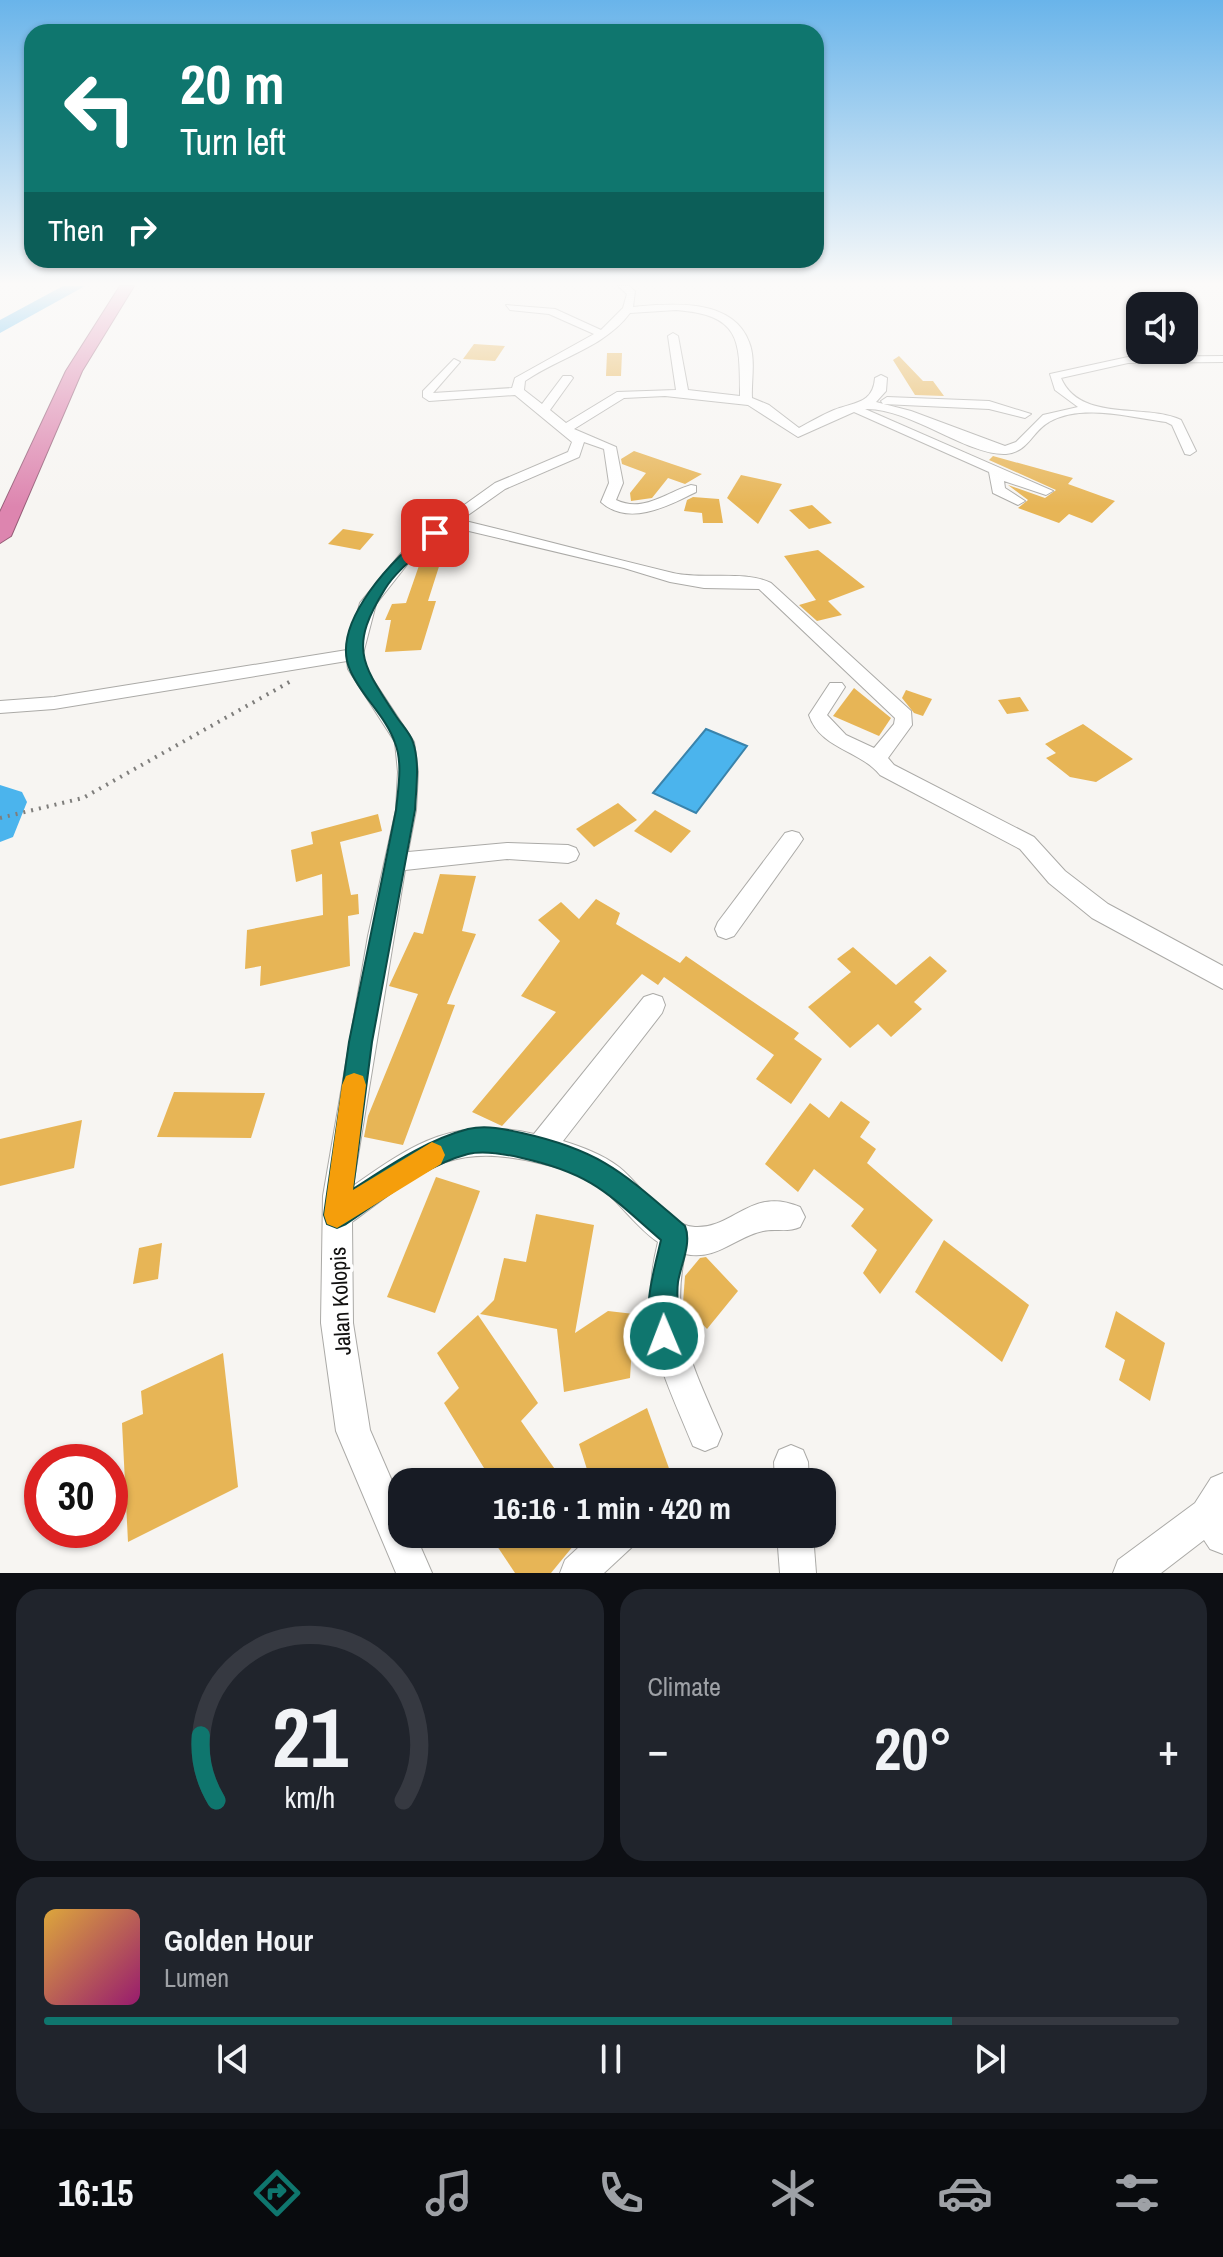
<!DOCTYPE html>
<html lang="en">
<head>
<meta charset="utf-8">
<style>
	:root { --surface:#171b24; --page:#20242c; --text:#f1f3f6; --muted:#9ea1a6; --line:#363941; --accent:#0f766e }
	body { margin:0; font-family:"Archivo Narrow",sans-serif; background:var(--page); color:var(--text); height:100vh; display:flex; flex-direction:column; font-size:30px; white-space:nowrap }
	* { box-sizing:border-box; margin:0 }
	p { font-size:26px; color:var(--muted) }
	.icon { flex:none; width:44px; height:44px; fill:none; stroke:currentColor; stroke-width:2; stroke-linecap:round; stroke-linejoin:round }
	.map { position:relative; height:1573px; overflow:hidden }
	.sheet { display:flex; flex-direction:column; gap:16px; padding:16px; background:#0d0f14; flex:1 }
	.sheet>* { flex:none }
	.guide { position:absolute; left:24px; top:24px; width:800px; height:244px; border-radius:24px; box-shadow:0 2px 6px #0004; background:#0f766e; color:#fff; overflow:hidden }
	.fabs { position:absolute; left:1126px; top:292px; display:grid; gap:16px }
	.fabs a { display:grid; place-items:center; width:72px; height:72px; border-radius:16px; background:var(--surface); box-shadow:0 2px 6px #0004; font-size:40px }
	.speed { position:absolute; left:24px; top:1444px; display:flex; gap:16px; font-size:40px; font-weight:700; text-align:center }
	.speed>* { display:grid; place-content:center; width:104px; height:104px; border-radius:50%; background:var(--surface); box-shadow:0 2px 6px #0004; line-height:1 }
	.speed .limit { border:12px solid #d22; background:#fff; color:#111 }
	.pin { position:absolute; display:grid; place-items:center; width:68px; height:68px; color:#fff; margin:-34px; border-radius:16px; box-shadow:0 4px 12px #0006 }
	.me { position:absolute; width:88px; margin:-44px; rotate:359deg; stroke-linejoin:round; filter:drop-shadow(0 0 6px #0008) }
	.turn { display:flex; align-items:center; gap:28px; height:168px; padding:0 24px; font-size:36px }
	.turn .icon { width:104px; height:104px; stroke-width:2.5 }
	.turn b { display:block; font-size:56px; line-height:68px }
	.then { display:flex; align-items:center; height:76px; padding:0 24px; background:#0003; gap:16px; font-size:30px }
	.big { font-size:60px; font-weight:800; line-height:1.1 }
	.sheet .tile { flex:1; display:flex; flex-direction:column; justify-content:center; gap:12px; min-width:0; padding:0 28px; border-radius:24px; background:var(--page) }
	.sheet .dial { align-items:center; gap:0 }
	.dial svg { height:208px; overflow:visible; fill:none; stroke:var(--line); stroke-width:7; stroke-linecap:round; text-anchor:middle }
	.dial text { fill:var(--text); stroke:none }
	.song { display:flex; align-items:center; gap:24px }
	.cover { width:96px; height:96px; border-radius:12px; background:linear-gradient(135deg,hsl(40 70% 55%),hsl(320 70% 35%)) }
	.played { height:8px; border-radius:4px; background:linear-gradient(90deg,var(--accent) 80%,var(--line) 80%) }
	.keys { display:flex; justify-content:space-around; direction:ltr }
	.heat { display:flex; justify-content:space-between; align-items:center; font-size:44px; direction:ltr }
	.sheet .tiles { flex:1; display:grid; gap:16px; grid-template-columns:1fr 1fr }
	.tile:last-child { grid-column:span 2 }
	.trip { position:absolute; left:388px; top:1468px; width:448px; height:80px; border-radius:24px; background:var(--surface); box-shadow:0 2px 6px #0004; font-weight:800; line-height:80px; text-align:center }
	.dock { display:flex; height:128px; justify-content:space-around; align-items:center; background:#090b0e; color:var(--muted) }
	.dock .icon { width:56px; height:56px }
	.dock .selected { color:var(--accent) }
	.dock b { font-size:36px; color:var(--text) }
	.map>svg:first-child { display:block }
	.water { fill:#4bb4ed; stroke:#3a83ab; stroke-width:2 }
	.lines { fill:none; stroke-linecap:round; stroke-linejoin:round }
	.river { fill:#4bb4ed; fill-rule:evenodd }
	.building { fill:#e7b556 }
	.minor-casing { stroke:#abaaa7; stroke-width:2 }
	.highway-casing { stroke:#965c77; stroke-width:2 }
	.path { stroke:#7f7e7c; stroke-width:4; stroke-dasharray:2 6; stroke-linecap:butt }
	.minor { fill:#fff; fill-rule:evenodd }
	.highway { fill:#dd85af; fill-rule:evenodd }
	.route { fill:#0f766e; stroke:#0a4d48; stroke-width:2 }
	.slow { fill:#f59e0b }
	.labels { text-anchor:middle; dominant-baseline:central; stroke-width:7; stroke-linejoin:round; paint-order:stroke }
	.street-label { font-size:22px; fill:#121110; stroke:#fff }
</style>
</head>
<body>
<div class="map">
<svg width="1223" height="1573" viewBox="0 0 1223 1573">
	<rect width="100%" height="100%" fill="#f7f5f2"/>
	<polygon class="water" points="706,729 747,746 696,813 653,793"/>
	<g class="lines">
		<g class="river">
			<polygon points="63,286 85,286 0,333 0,320"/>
			<polygon points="0,785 22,792 27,802 13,837 0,842"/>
		</g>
	</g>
	<g class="building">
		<polygon points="474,344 505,346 495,361 463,359"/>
		<polygon points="607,353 622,353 621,376 606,376"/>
		<polygon points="899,356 923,381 933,381 944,396 915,395 893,360"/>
		<polygon points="634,451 672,464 702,474 685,484 668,478 652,498 631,501 630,493 646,473 622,464 621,459"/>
		<polygon points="993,456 1073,478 1068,484 1115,501 1092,523 1069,514 1059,523 1018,508 1028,500 1008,485 1045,498 1056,490 989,460"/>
		<polygon points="741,475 782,484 758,524 727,498"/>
		<polygon points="693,497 719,499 723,523 703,523 702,513 684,511 687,500"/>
		<polygon points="812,505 832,523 809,529 789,510"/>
		<polygon points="343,529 374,534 360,550 328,544"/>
		<polygon points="450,532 428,601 436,601 421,650 385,652 391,620 385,620 392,604 406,603 423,554"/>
		<polygon points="818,550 865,587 828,601 842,615 817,621 799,605 816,600 784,556"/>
		<polygon points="854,688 891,718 879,736 833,716"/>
		<polygon points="906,690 932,699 923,716 914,713 902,698"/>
		<polygon points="1020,697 1029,711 1007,714 998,700"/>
		<polygon points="1083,724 1133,759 1096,782 1070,777 1046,758 1056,753 1045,744"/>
		<polygon points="618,803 637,820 594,847 576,829"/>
		<polygon points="655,810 691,831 671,853 634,831"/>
		<polygon points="378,814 382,831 340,842 351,895 358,894 359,914 348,916 350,966 260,986 261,966 245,969 247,930 323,915 322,874 296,882 291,850 313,844 311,832"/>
		<polygon points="440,874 476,876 462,931 476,934 447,1004 455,1005 403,1145 364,1137 368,1116 418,994 389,986 414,932 423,934"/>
		<polygon points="596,899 620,913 616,924 680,963 686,956 799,1033 794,1039 822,1059 791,1104 756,1079 774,1055 664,977 658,985 642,974 502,1126 472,1112 556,1012 521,996 560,941 538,920 561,902 579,919"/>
		<polygon points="853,947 896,985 930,956 947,971 914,1002 922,1009 891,1037 878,1024 850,1048 808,1007 851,972 837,959"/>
		<polygon points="174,1092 265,1093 251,1138 157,1137"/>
		<polygon points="841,1101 870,1122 860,1137 876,1149 867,1163 933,1220 880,1294 863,1273 877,1250 851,1226 864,1209 814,1169 798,1192 765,1164 810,1103 829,1118"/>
		<polygon points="82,1120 74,1168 0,1186 0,1139"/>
		<polygon points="436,1177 480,1191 435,1313 387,1297"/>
		<polygon points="536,1214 594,1225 575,1333 608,1311 634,1314 630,1378 564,1392 557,1329 480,1314 494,1300 504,1258 526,1262"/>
		<polygon points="944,1240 1029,1305 1002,1362 915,1292"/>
		<polygon points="162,1243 158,1279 133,1284 139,1248"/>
		<polygon points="706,1257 738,1291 707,1329 683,1303 685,1276 700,1258"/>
		<polygon points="1116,1311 1165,1343 1150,1401 1119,1380 1125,1360 1105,1347"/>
		<polygon points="478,1315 538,1403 521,1421 564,1482 492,1482 481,1472 484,1468 444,1403 459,1388 437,1353"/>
		<polygon points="223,1353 238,1487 128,1542 122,1423 143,1414 141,1391"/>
		<polygon points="647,1408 674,1482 591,1482 579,1444"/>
		<polygon points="489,1534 583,1534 551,1573 515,1573"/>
	</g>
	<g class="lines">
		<defs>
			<g id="minor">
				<path d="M 618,286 L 629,286 L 635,291 L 633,307 C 671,303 733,298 749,342 C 756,359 751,381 752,398 L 769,405 L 799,428 C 810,422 822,415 834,410 C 854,402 873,404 875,378 L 881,375 L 887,378 L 886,391 L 876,402 L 911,411 L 1005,446 L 1016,442 L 1043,415 L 1078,407 L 1055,390 L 1050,374 L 1128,357 L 1223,356 L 1223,362 L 1128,363 L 1061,378 C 1080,423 1146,403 1181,420 L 1196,451 L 1190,455 L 1185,454 L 1172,425 L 1166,422 C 1131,418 1083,403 1049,422 C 1032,431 1029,452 1006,454 C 968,456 908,407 865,409 L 1053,491 L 1046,495 L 1004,481 L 1005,488 L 1025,501 L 1018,505 L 993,493 L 989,472 L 854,412 L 798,437 L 748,405 L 665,396 L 624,398 L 574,429 L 616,447 L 623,483 L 616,500 C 643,513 665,493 691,485 L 696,486 L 696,492 C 668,506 629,527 601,502 L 609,483 L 604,449 L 584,442 L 579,457 L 505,489 L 461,520 C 532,537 602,556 673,573 C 703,580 745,570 771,583 L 911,711 L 912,725 L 888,758 L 894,765 L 1034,837 L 1065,871 L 1108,904 L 1223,966 L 1223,989 L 1092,918 L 1049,883 L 1020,849 L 880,775 C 860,750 820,749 809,715 L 830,683 L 842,683 L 845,687 L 827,715 L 846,735 L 874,748 L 894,724 L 895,718 L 759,589 L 704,588 L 670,582 L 624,568 L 452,527 L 417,552 L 376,604 L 363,654 L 366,669 L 414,742 L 418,772 L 416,810 L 408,852 L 507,843 L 568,845 L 576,848 L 579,854 L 576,860 L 568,863 L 507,859 L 405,870 L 353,1186 C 415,1142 456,1116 534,1134 L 644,997 L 653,994 L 662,997 L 665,1005 L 662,1013 L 563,1141 C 582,1147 602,1154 619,1167 C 641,1184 664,1225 695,1227 C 734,1229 751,1186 800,1207 L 805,1217 L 800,1227 C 787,1233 776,1228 763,1231 C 735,1237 717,1261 685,1254 C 669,1326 695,1370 722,1434 L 717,1446 L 705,1451 L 693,1446 C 661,1368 637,1328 658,1242 C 633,1225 617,1197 591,1181 C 575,1171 557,1167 539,1163 C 448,1141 422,1171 352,1222 L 353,1323 L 370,1430 L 402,1504 L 402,1534 L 415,1534 L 432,1573 L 396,1573 L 336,1431 L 321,1323 L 323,1196 L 368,936 L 396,810 L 398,772 L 395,742 L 348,669 L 347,661 L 54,709 L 0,713 L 0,701 L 54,697 L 347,650 L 360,603 L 407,546 L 495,483 L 568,452 L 572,442 L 515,395 L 429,401 L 423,397 L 423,391 L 454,359 L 460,362 L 433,393 L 512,388 L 515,378 L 594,334 L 549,314 L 510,310 L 506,305 L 555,309 L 601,330 L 623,308 L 627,294 ZM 676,310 C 741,315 740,340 740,396 L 688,390 L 678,336 L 673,333 L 668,336 L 676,390 L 617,392 L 566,423 L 550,410 L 573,378 L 571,376 L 563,376 L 542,404 L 524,390 L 525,381 C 560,357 605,347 630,313 Z"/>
				<polygon points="887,397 989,401 1031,414 1025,418 989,409 883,404 881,401"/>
				<polygon points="792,831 799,833 803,839 799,845 734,936 726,939 718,936 715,929 718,922 785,833"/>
				<polygon points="791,1445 803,1450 808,1462 809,1482 775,1482 774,1462 779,1450"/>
				<polygon points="1223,1473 1223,1554 1210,1549 1204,1540 1161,1573 1113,1573 1118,1560 1195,1503 1211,1478"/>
				<polygon points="593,1534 637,1534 632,1547 604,1573 560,1573 565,1560"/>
				<polygon points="777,1534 813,1534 816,1573 780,1573"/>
			</g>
			<polygon id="highway" points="120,286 134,286 82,371 11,536 0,543 0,512 66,371"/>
		</defs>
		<use href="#minor" class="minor-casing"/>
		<use href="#highway" class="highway-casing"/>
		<polyline class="path" points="0,818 83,798 293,680"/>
		<use href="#minor" class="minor"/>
		<use href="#highway" class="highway"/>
	</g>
	<linearGradient id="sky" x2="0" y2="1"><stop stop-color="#69b4ea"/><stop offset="0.56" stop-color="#fbfaf9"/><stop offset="1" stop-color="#fbfaf9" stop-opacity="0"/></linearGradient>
	<rect width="1223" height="507" fill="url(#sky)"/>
	<path class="route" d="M 430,530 L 441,533 C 424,552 399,566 385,589 C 348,648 362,664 396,716 C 401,724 410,733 413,742 C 420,763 416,788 415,810 L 372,1042 L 353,1189 C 389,1166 426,1140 468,1129 C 486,1125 505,1129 522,1133 C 603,1151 624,1174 685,1226 C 692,1243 681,1264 678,1282 C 675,1304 683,1326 674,1347 L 664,1351 L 654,1347 C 641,1314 653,1273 661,1240 C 608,1194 593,1174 522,1158 C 505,1154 485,1150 468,1154 C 423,1166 384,1199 346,1224 L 337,1228 L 327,1224 L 324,1215 L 349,1042 L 396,810 C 398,789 403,763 395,743 C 386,716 361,696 350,670 C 329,623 396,555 430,530 Z"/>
	<polygon class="slow" points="354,1073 363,1076 366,1085 353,1190 432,1142 441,1146 445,1155 441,1164 337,1228 327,1224 324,1215 342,1085 346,1076"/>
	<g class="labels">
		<g class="street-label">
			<text transform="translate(340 1301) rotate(-93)">Jalan Kolopis</text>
		</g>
	</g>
</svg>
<div class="fabs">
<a><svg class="icon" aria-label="sound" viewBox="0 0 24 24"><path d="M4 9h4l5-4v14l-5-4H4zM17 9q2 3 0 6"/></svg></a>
</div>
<div class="speed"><div class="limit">30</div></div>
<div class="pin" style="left:435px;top:533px;background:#d93025"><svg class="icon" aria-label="arrive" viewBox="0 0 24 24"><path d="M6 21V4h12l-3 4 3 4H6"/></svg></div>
<svg class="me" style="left:664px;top:1336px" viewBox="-20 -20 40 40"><circle r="17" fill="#0f766e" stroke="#fff" stroke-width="3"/><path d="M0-11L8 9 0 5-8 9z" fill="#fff"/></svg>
<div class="trip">16:16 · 1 min · 420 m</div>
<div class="guide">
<div class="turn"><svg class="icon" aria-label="left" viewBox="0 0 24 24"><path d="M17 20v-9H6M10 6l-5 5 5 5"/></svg><div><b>20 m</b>Turn left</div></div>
<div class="then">Then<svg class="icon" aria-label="right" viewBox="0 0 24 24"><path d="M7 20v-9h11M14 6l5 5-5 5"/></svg></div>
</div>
</div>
<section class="sheet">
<div class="tiles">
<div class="tile dial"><svg viewBox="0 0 100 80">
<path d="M14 69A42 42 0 1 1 86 69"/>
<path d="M14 69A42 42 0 0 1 8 44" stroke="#0f766e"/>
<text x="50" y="56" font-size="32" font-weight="700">21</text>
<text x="50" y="72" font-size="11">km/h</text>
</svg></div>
<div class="tile"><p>Climate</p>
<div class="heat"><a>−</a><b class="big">20°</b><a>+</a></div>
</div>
<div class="tile">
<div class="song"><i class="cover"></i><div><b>Golden Hour</b><p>Lumen</p></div></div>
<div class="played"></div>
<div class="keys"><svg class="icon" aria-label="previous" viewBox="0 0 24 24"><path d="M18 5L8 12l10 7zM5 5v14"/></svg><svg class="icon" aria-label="pause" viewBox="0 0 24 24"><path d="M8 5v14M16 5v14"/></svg><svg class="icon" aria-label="next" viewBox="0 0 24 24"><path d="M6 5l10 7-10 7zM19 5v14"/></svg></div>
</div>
</div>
</section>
<nav class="dock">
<b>16:15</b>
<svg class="icon selected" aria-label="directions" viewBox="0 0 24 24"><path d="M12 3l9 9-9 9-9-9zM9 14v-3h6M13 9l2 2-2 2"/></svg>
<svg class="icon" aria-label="music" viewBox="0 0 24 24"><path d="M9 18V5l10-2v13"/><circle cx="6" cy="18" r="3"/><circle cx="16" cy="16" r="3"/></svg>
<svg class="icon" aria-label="phone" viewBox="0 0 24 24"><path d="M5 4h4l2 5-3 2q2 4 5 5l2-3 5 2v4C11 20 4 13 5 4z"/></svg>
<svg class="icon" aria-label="climate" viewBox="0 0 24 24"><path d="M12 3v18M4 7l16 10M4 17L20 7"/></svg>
<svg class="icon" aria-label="car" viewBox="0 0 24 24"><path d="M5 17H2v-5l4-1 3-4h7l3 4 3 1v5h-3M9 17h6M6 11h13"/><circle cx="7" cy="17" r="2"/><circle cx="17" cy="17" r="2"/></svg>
<svg class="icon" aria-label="filters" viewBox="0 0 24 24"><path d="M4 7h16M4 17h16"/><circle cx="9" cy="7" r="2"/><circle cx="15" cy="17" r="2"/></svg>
</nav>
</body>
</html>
